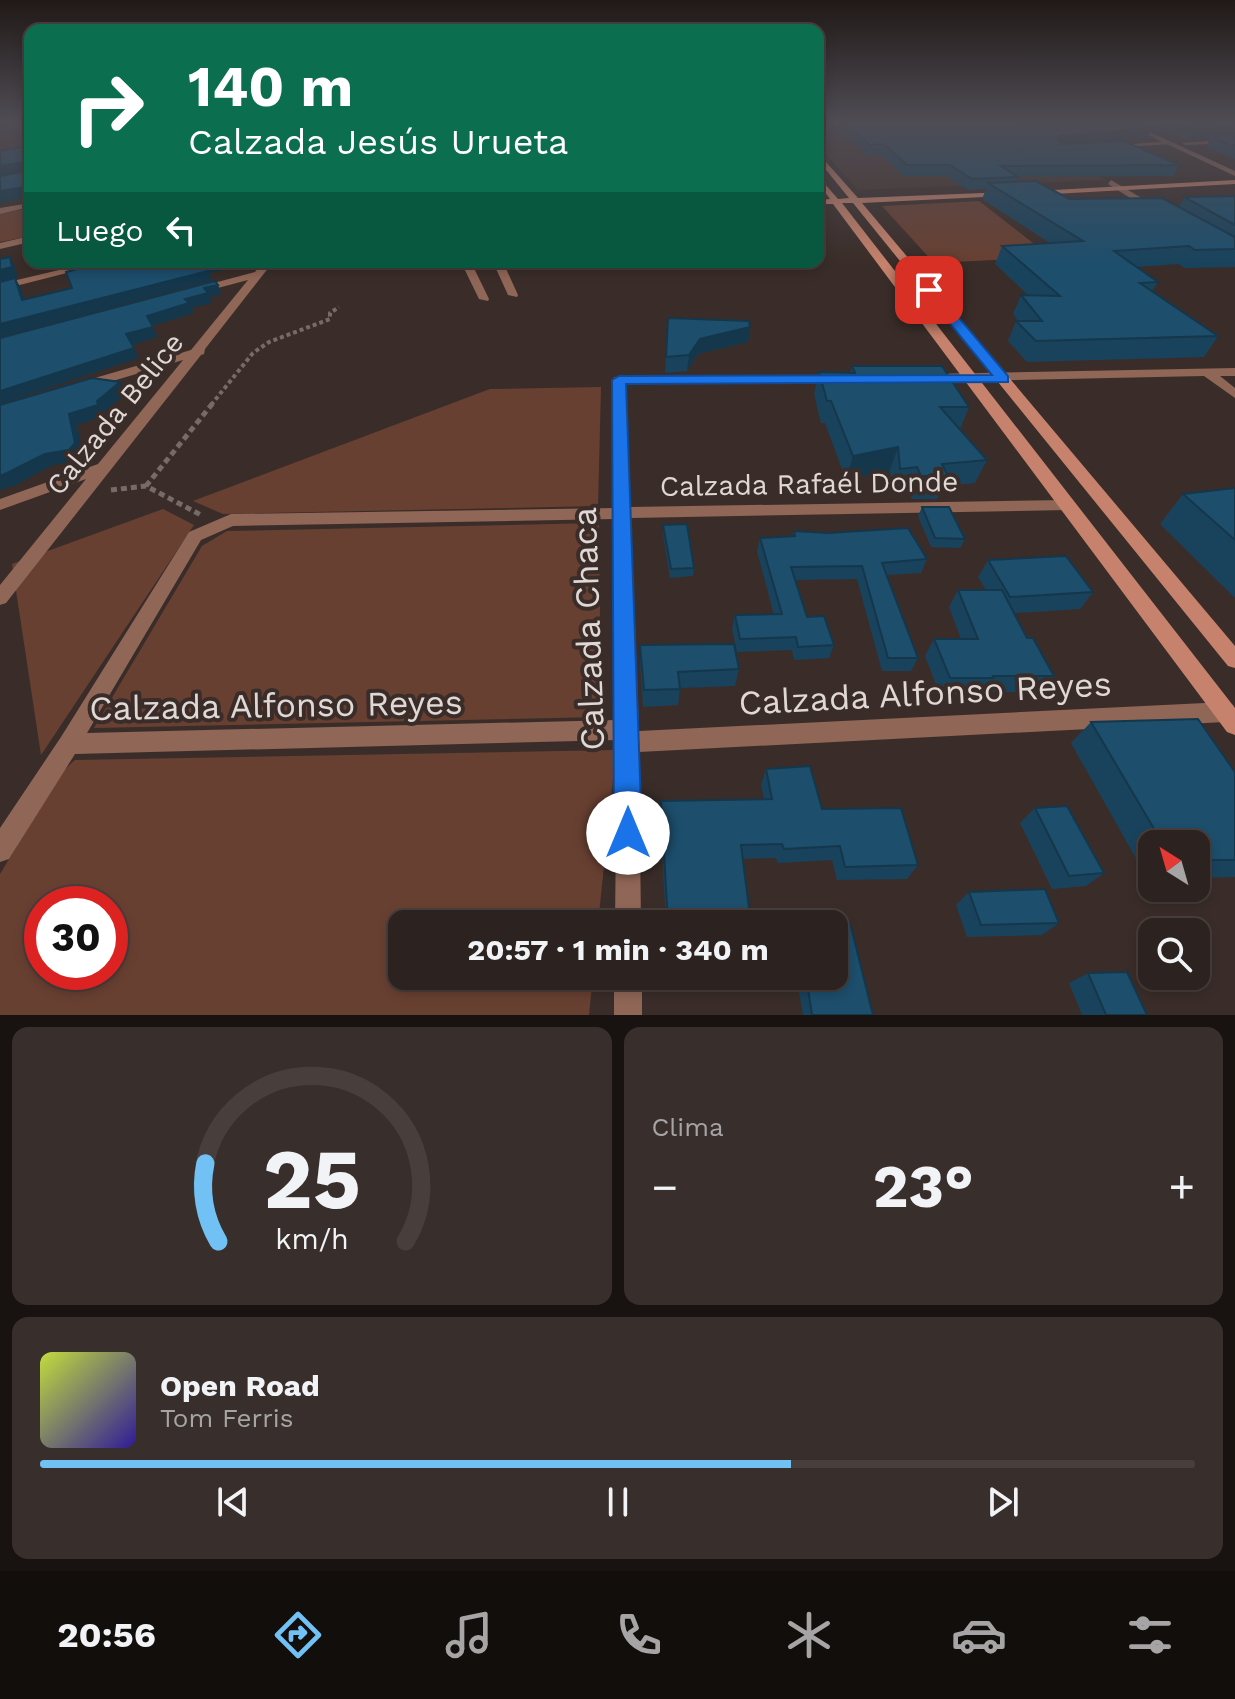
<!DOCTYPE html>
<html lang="es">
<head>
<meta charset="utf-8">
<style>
	:root { --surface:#2c221f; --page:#382f2c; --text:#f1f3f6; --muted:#a6a4a4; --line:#483f3d; --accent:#72c1f5 }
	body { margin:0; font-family:"Work Sans",sans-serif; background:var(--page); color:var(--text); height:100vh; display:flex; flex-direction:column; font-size:30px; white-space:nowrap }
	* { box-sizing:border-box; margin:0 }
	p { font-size:26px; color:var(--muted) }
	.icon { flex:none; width:44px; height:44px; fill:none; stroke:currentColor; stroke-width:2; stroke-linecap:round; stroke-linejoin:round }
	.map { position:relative; height:1015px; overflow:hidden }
	.panel { display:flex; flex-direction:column; gap:12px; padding:12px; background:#181311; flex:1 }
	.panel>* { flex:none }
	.banner { position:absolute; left:24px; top:24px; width:800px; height:244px; border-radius:16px; box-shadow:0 4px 12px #0003,0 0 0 2px var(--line); background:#0b6e4f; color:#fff; overflow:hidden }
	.needle { width:52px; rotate:323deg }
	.controls { position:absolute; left:1138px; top:830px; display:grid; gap:16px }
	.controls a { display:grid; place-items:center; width:72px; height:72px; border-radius:16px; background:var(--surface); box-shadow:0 4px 12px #0003,0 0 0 2px var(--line); font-size:40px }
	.speed { position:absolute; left:24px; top:886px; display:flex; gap:16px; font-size:40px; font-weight:700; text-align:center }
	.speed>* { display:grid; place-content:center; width:104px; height:104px; border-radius:50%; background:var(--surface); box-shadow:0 4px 12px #0003,0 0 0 2px var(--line); line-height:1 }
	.speed .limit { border:12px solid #d22; background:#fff; color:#111 }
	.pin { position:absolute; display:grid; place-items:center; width:68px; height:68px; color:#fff; margin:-34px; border-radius:16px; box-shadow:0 4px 12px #0006 }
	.me { position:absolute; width:88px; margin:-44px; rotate:0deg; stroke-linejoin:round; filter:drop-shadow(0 0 6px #0008) }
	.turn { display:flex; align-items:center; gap:28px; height:168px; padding:0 32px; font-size:36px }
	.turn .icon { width:104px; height:104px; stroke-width:2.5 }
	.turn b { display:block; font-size:56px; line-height:68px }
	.then { display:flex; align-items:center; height:76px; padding:0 32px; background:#0003; gap:16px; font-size:30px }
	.big { font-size:60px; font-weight:700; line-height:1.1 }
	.panel .tile { flex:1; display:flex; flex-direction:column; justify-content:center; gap:12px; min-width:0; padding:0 28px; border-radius:16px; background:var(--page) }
	.panel .dial { align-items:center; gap:0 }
	.dial svg { height:208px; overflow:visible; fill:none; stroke:var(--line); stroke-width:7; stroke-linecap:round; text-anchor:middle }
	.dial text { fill:var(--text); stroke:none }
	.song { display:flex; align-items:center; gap:24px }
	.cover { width:96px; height:96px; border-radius:12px; background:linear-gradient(135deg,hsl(70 70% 55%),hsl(250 70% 35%)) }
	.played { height:8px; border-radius:4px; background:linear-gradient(90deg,var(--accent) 65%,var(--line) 65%) }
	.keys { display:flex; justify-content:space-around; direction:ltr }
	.heat { display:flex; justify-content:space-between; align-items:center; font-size:44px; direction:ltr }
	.panel .tiles { flex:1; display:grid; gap:12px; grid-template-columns:1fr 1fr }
	.tile:last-child { grid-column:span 2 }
	.trip { position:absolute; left:388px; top:910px; width:460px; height:80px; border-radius:16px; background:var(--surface); box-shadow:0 4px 12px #0003,0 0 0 2px var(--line); font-weight:700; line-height:80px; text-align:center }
	.menu { display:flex; height:128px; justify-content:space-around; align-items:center; background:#120e0c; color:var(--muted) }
	.menu .icon { width:56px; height:56px }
	.menu .current { color:var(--accent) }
	.menu b { font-size:36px; color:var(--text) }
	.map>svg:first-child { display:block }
	.built { fill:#47342e }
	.green { fill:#684032; fill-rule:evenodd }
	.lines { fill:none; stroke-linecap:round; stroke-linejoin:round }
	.path-far1 { stroke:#776b68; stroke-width:4; stroke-dasharray:4 3; stroke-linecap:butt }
	.path { stroke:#776b68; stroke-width:5; stroke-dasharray:6 4; stroke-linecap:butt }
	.pedestrian { fill:#906657; fill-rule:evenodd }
	.minor { fill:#906657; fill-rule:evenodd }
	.tertiary { fill:#906657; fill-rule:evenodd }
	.secondary { fill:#c6826c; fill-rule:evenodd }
	.wall { fill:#19435d }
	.shaded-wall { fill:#14374c }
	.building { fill:#1d4e6c; stroke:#14374c; stroke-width:2 }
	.route { fill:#1a73e8; stroke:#114b97; stroke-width:2 }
	.labels { text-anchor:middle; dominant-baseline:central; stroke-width:8; stroke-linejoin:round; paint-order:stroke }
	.street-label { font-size:28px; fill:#e0d8d5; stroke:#3a2d29 }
	.near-street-label { font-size:34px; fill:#e0d8d5; stroke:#3a2d29 }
</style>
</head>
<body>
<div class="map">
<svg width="1235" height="1015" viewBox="0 0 1235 1015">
	<rect width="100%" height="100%" fill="#3a2d29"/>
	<g class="built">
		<polygon points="0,122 30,122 30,151 0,156"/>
		<polygon points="818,122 995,122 1106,180 858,190 818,145"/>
	</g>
	<g class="green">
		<polygon points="979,201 1051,257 934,263 882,206"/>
		<polygon points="30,208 30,236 0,242 0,214"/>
		<polygon points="601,387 598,506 223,514 193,501 490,389"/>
		<polygon points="163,509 194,525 41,755 12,564"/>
		<polygon points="599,523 601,717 94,728 202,546 227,531"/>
		<path d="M 616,750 L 598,924 L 402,924 L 402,976 L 593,976 L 589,1015 L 0,1015 L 0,874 L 63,771 L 75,760 ZM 42,904 L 110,904 L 110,972 L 42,972 Z"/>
	</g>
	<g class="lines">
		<polyline class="path-far1" points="211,405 253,353 269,342 330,319 330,313 339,307"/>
		<g class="path">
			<polyline points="146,486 213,403"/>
			<polyline points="111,490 146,486 201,515"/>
		</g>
		<g class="pedestrian">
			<polygon points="461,262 471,262 489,299 488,301 479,299"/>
			<polygon points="493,262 503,262 518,295 517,297 508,295"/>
		</g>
		<g class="minor">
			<polygon points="1235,139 1235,143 1185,145 1182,143"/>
			<polygon points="1169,141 1171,144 1113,148 1110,146"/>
			<polygon points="1111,180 1157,207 1158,209 1151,211 1108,184"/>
			<polygon points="30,203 30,207 0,214 0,208"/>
			<polygon points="30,236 30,242 0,249 0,243"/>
			<polygon points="93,262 110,262 0,290 0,284"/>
			<polygon points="263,262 273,262 205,349 204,354 201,355 6,603 0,605 0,585 86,479 0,510 0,499 98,464 183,360 86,389 80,385 81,382 191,350 248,280 199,293 195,292 195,288 255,272"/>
			<polygon points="1235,368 1235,376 1220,376 1235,388 1235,398 1204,376 929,382 923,378 929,374"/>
			<path d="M 838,375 L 844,379 L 842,382 L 626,384 L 630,507 L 1067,500 L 1075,505 L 1067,510 L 631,518 L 639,731 L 1225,702 L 1233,705 L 1235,711 L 1233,719 L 1225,722 L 639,752 L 641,924 L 615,924 L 617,740 L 75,754 L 9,859 L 0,862 L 0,828 L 61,737 L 189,532 L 231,514 L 614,508 L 614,377 ZM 614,519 L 617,720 L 87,733 L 201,540 L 233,526 Z"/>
			<rect x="614" y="976" width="28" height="39"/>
		</g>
		<polygon class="tertiary" points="1120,122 1128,122 1235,171 1235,176"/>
		<g class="secondary">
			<polygon points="818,153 858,198 1007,192 1004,196 862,203 1235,646 1235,668 1228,666 853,203 842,203 1235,708 1235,735 1227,732 833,204 818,204 818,200 830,199 818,183 818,176 838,199 849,198 818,160"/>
			<polygon points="1235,180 1235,184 1035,195 1031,193 1035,191"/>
		</g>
	</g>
	<g class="wall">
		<polygon points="830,122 1235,122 1235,159 1206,147 1211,138 1188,140 1170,132 1162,134 1151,129 1147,138 1102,142 1179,165 1174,176 1018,177 1016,182 1069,199 1179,207 1184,197 1235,196 1235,267 1184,268 1179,264 1137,267 1158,282 1152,291 1218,336 1204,357 1027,362 1008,341 1016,321 1018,321 1013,314 1021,295 1028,295 995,264 1002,246 1050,243 982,199 986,189 968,190 946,176 904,176 881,155 867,155"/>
		<polygon points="668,318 750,327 748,342 698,354 687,371 665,373"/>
		<polygon points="852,366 969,407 960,429 987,460 975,483 943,486 937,499 912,499 908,490 892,492 890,470 846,480 825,423 821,423 814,394 819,372 850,373"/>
		<polygon points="1235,488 1235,598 1160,524 1183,494"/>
		<polygon points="922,507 965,539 960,548 931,547 918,516"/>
		<polygon points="663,525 694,568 693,576 670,578 663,534"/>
		<polygon points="794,531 927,559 921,573 887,575 918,658 911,671 882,671 857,579 796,580 807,617 834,645 829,658 794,660 792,650 737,652 732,629 735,615 774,615 757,551 760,538 792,536"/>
		<polygon points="988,560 1093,592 1080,609 1014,613 1027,638 1054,676 1041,692 984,692 983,695 940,695 925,656 934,639 961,639 949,607 958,590 986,590 978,577"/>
		<polygon points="640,645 739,669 735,686 680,688 678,705 643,707 640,662"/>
		<polygon points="1091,722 1235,772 1235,877 1196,878 1196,844 1152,844 1152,878 1147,878 1071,743"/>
		<polygon points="766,769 822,809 918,865 907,879 837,880 832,860 778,863 776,858 742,859 751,924 666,924 660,815 661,801 764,799 761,785"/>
		<polygon points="1035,808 1104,873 1086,886 1052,889 1020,823"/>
		<polygon points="969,892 1059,923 1042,935 967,937 956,905"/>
		<polygon points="1088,973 1147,1015 1082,1015 1069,983"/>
		<polygon points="796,976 834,976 873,1015 803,1015"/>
	</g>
	<g class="shaded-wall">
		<polygon points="1175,123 1170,132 1162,134 1167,125"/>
		<polygon points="1235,127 1235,136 1188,140 1193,130"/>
		<polygon points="1151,128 1147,138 1056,146 1057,139 1060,136"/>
		<polygon points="24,162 30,172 0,177 0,166"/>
		<polygon points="30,186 30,197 0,203 0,191"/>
		<polygon points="10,257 15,267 18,277 0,281 0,270"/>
		<polygon points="215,262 253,262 209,274 212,280 0,337 0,324"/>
		<polygon points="15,278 21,288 28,310 22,300"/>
		<polygon points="218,285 222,294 210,297 212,303 191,308 194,313 152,326 147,316 185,299 204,288"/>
		<polygon points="153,327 158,337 132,345 126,334"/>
		<polygon points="750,327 748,342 698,354 687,371 689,355 700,339"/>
		<polygon points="134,348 139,358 0,404 0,391"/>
		<polygon points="120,382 127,393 104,412 105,416 77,425 83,454 77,461 53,465 16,485 0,490 0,476 69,414 97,401"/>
		<polygon points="898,447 890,470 846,480 853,456"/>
	</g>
	<g class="building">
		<polygon points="843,122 1138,122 1151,128 1060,136 1057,139 1063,144 1124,141 1179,165 1001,166 1018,177 972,179 950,165 907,165 884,144 870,145"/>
		<polygon points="1160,122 1235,122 1235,127 1193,130 1175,123 1167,125"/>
		<polygon points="1235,136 1235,147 1212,137"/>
		<polygon points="30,146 30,186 0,191 0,176 27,171 24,162 0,166 0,151"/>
		<polygon points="1036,181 1069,199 1162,198 1235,237 1235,249 1195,250 1189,246 1114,251 1158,282 1140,283 1218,336 1036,341 1016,321 1042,321 1021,295 1060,296 1002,246 1083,241 988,183"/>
		<polygon points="1235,196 1235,225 1184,197"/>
		<polygon points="10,257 12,267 0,270 0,259"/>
		<polygon points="104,262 215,262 204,265 208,271 0,324 0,282 15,278 22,300 72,288 66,272"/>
		<polygon points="215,281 218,285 204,288 208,293 185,299 189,303 147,316 153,327 126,334 134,348 0,391 0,338"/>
		<polygon points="668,318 749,321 750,327 700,339 689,355 666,357"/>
		<polygon points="852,366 942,366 969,407 940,407 987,460 942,464 948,476 921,476 917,467 900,469 898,447 853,456 831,401 827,401 819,372 855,373"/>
		<polygon points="92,378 120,382 97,401 98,405 69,414 75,443 69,450 45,454 7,473 0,476 0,405"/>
		<polygon points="1235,488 1235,540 1183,494"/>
		<polygon points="922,507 949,507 965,539 935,538"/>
		<polygon points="687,524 694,568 671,569 663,525"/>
		<polygon points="908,528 927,559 882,563 918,658 888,658 862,566 791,567 807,617 824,616 834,645 798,647 796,637 740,639 735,615 782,614 760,538 795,536 794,531 828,533"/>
		<polygon points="1066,556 1093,592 1010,597 988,560"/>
		<polygon points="958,590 1002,590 1027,638 1033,638 1054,676 993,676 994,678 950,678 934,639 978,639"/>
		<polygon points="734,644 739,669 678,672 680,689 644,690 640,645"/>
		<polygon points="1198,719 1235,772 1235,860 1196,860 1196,844 1163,844 1091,722"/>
		<polygon points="810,766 822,809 901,808 918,865 845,867 840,846 784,849 782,844 741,845 751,924 668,924 661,801 772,799 766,769"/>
		<polygon points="1067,806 1104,873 1069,876 1035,808"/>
		<polygon points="1045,889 1059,923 981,925 969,892"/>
		<polygon points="850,923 873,1015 812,1015 806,976 834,976 834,924 796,924"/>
		<polygon points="1127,972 1147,1015 1106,1015 1088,973"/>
	</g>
	<linearGradient id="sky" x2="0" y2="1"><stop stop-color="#201917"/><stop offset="0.46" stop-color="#4f4c54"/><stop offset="1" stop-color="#4f4c54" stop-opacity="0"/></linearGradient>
	<rect width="1235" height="264" fill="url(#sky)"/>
	<polygon class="route" points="925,288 934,288 1008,376 1008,382 626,384 642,833 638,843 628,847 618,843 614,833 612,380 619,376 992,375 925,293"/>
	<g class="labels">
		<g class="street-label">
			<text transform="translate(115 414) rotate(-51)">Calzada Belice</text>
			<text transform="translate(809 484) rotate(-1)">Calzada Rafaél Donde</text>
		</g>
		<g class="near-street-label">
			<text transform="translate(588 629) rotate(-92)">Calzada Chaca</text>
			<text transform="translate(925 693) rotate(-3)">Calzada Alfonso Reyes</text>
			<text transform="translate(276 705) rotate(-1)">Calzada Alfonso Reyes</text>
		</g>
	</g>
</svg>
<div class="controls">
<a><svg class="needle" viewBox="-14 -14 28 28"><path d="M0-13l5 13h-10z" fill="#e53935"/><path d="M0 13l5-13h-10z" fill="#a6a4a4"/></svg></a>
<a><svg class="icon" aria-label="search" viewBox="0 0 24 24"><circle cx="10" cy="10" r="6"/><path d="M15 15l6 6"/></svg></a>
</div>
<div class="speed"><div class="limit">30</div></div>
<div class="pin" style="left:929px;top:290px;background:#d93025"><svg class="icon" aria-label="arrive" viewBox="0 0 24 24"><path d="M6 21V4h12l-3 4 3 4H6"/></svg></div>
<svg class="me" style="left:628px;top:833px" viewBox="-20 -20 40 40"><circle r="19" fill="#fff"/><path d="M0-13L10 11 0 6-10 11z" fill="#1a73e8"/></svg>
<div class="trip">20:57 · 1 min · 340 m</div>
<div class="banner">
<div class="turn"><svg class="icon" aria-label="right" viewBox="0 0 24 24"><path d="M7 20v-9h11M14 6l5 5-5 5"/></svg><div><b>140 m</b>Calzada Jesús Urueta</div></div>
<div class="then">Luego<svg class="icon" aria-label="left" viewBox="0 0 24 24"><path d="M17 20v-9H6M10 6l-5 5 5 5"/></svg></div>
</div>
</div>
<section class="panel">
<div class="tiles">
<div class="tile dial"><svg viewBox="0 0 100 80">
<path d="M14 69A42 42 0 1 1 86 69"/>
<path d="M14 69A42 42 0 0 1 9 39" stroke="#72c1f5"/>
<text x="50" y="56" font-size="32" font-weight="700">25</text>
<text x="50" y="72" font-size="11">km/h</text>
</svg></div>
<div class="tile"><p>Clima</p>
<div class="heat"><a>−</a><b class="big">23°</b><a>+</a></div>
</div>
<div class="tile">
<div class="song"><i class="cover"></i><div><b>Open Road</b><p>Tom Ferris</p></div></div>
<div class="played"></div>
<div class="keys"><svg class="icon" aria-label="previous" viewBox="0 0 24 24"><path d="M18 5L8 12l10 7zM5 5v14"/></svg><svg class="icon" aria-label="pause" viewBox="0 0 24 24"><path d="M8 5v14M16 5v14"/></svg><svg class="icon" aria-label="next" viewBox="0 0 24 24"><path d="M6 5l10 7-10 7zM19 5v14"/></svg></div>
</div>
</div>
</section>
<nav class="menu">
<b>20:56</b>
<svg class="icon current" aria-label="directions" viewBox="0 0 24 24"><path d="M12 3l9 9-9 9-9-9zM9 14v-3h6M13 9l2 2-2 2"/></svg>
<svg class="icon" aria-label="music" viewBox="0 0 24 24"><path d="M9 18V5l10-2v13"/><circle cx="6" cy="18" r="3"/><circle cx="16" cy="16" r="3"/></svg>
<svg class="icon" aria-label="phone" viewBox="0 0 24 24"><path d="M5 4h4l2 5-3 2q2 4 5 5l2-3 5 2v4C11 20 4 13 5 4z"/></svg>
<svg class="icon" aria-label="climate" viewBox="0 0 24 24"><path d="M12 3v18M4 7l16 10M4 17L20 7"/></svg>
<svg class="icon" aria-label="car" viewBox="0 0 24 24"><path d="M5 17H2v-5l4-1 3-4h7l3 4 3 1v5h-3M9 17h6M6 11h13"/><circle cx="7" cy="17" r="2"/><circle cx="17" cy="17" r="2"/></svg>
<svg class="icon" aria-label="filters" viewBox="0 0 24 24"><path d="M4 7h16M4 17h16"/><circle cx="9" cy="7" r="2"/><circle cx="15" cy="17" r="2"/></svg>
</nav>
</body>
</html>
